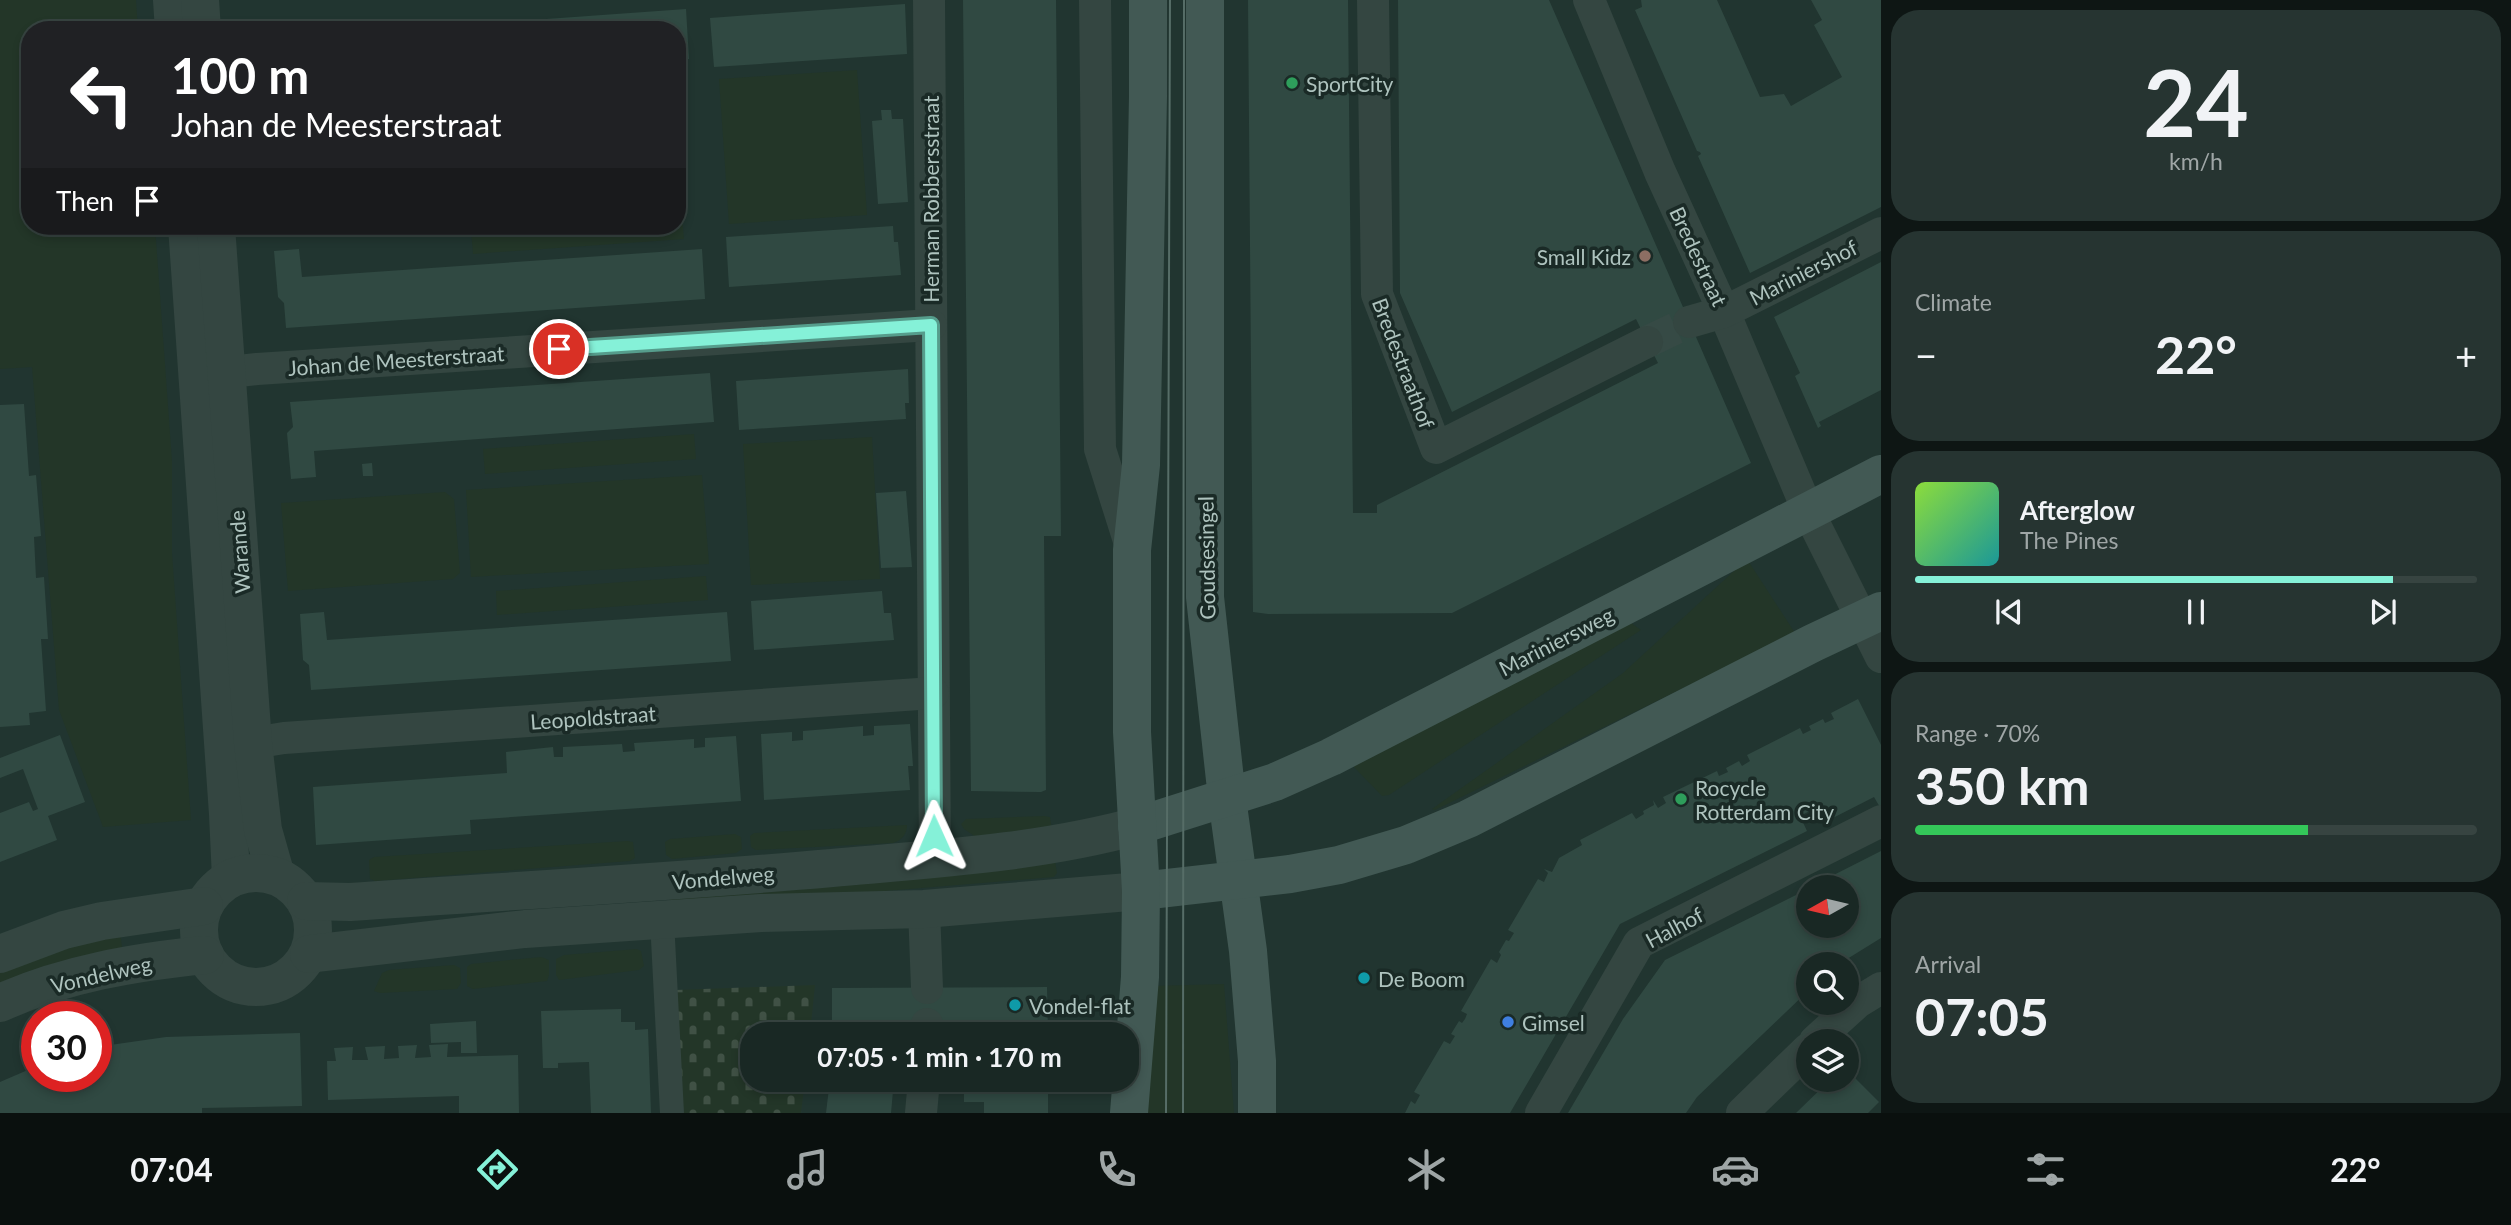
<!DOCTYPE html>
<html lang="en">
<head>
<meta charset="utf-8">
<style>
	:root { --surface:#192824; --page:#263431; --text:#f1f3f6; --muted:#9fa6a6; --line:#374441; --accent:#85f1d8 }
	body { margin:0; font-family:Lato,sans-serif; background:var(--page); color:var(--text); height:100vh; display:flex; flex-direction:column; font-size:26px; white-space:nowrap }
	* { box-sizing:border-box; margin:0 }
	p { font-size:23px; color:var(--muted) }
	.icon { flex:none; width:38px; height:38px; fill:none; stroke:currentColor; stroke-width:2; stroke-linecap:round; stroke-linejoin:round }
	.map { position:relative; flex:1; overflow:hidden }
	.sheet { display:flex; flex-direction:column; gap:10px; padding:10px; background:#0e1614; width:630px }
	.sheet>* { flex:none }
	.top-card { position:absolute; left:21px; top:21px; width:665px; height:214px; border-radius:28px; box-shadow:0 4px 10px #0003,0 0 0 2px var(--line); background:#202124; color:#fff; overflow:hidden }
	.needle { width:46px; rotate:262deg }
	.fabs { position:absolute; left:1796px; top:875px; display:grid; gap:14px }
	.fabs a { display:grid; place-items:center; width:63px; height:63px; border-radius:50%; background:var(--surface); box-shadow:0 4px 10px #0003,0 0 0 2px var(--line); font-size:35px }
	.speed { position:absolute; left:21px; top:1001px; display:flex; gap:14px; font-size:35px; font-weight:700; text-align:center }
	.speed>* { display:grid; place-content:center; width:91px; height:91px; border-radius:50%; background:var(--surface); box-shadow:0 4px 10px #0003,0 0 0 2px var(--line); line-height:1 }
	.speed .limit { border:10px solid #d22; background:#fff; color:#111 }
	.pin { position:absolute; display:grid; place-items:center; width:60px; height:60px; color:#fff; margin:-30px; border:4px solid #fff; border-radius:50%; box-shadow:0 2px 7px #0007 }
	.me { position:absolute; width:77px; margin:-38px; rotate:359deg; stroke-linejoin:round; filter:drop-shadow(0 0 5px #0008) }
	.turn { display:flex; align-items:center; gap:24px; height:147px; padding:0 35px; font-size:32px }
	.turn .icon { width:91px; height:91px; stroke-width:2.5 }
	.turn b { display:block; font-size:49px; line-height:60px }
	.then { display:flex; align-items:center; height:66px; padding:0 35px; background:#0003; gap:14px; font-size:26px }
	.big { font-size:52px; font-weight:700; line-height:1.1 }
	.sheet .widget { flex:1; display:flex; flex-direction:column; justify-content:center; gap:10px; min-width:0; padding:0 24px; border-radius:28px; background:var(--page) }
	.sheet .dial { align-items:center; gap:0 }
	.dial b { font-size:91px; line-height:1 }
	.song { display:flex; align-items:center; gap:21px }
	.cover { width:84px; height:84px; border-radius:10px; background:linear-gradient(135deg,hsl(90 70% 55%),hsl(180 70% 35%)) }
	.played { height:7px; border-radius:4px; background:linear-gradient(90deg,var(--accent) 85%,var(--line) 85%) }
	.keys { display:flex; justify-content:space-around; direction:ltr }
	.heat { display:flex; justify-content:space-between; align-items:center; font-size:38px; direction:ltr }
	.charge { height:10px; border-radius:5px; background:linear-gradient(90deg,#34c759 70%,var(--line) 0) }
	.trip { position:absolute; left:740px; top:1022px; width:399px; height:70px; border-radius:28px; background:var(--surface); box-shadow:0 4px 10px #0003,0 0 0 2px var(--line); font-weight:700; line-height:70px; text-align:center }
	.tab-bar { display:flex; height:112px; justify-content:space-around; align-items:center; background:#0a100e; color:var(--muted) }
	.tab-bar .icon { width:49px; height:49px }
	.tab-bar .active { color:var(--accent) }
	.tab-bar b { font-size:32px; color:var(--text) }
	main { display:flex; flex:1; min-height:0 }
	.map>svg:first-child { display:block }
	.green { fill:#233628 }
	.cemetery { fill:url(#cemetery-stones) }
	.building { fill:#304942 }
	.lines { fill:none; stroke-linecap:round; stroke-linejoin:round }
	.minor-tunnel { stroke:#364a45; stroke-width:32; stroke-dasharray:32 16; stroke-linecap:butt }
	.pedestrian { stroke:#344641; stroke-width:24 }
	.minor { stroke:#344641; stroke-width:32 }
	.tertiary { stroke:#344641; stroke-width:38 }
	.secondary { stroke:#425954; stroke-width:38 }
	.tram { stroke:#566d67; stroke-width:2 }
	.route-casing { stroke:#569d8c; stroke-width:18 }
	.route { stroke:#85f1d8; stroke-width:12 }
	.leisure-dot { fill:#2e9e5b; stroke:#1a2a26; stroke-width:2.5 }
	.education-dot { fill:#8d6e63; stroke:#1a2a26; stroke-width:2.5 }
	.culture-dot { fill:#0f9aa8; stroke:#1a2a26; stroke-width:2.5 }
	.shop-dot { fill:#3f7fe0; stroke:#1a2a26; stroke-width:2.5 }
	.labels { text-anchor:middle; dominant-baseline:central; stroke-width:7; stroke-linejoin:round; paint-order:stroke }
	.poi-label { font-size:21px; fill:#aec3be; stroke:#1a2a26; text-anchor:start }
	.street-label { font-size:21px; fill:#aec3be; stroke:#1a2a26 }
</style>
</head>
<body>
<main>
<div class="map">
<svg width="1881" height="1113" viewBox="0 0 1881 1113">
	<defs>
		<pattern id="cemetery-stones" width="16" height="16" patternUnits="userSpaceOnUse" patternTransform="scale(1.75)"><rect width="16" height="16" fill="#233628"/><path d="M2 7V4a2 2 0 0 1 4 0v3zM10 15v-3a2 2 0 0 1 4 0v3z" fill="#405145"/></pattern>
	</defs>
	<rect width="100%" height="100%" fill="#213530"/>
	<g class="green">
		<polygon points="0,0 136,0 138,30 30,30 30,226 155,226 172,461 172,553 191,820 103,827 59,710 32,367 0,369"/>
		<polygon points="857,70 867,215 729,224 719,79"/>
		<polygon points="677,110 684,198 677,199"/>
		<polygon points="677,215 682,215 684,239 473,254 471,229 522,226 677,226"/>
		<polygon points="694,434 696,459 485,474 483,449"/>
		<polygon points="872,437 880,579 751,585 743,444"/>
		<polygon points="702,475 709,564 471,577 466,490"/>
		<polygon points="445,492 454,499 460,573 453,579 288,591 281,503"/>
		<polygon points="1747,559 1795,633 1435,810 1432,809 1623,673"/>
		<polygon points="706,576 708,600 497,615 496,591"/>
		<polygon points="1631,623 1641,630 1389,795 1382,796 1350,763"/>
		<polygon points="1044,816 1050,817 1052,830 976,837 964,829 961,824 966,819"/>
		<path d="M 907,825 C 907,834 902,840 893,843 L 756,850 L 751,847 L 750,836 L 754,833 Z"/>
		<polygon points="735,834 741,837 742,849 736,853 672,859 666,855 665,842 670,839"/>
		<polygon points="628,841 633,842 635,858 630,861 375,881 370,879 369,860 374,857"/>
		<polygon points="1055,861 1057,873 1054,877 670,909 669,890"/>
		<polygon points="120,931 123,955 0,991 0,966"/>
		<polygon points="637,949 641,951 644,966 639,970 559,980 556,975 556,959 564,955"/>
		<polygon points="541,957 549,960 549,975 547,981 473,989 467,986 467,967 471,964"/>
		<polygon points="454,965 460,968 461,983 457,989 380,993 374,991 382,973 389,970"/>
		<polygon points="1224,984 1234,1113 1146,1113 1152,986"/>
	</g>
	<polygon class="cemetery" points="815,985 810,1034 752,1034 752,1080 805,1080 801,1113 683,1113 676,990"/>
	<g class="building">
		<polygon points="963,0 1056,0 1061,536 1044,536 1046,790 1041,792 971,791"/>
		<polygon points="1248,0 1348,0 1353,513 1377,513 1377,505 1658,363 1636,319 1452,412 1400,293 1398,0 1549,0 1751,463 1452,613 1268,614 1253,612"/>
		<polygon points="1641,0 1717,0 1760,97 1784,94 1791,106 1842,77 1814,25 1822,20 1811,0 1881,0 1881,207 1750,273 1698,156 1701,154 1700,152 1697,151 1635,10 1642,7"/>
		<polygon points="905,4 907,54 714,67 710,18"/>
		<polygon points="686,9 689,59 677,59 677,30 422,30 422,28"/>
		<polygon points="881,110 891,110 892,119 903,119 908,202 878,204 872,121 882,120"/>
		<polygon points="893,226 894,242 898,242 901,275 729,287 726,237"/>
		<polygon points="299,249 302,277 702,249 705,299 286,328 284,303 278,297 274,251"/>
		<polygon points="1881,262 1881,390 1819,422 1821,426 1818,428 1795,376 1800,373 1774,317"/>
		<polygon points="908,369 909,403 905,403 906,419 739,430 736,381"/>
		<polygon points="710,373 714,422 314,451 316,477 291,479 287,433 293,427 290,402"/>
		<polygon points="24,404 29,476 36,475 41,536 34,537 36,578 44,577 48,639 41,639 46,711 29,713 30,725 0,727 0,405"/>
		<polygon points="372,463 373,476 363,476 362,464"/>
		<polygon points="906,491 912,567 881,568 876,493"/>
		<polygon points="882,591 884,613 891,613 894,640 754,650 751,601"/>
		<polygon points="324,612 327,640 727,612 731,661 311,690 309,665 303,660 300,614"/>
		<polygon points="1858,699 1881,745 1881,809 1874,797 1825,822 1817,807 1800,816 1807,831 1620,924 1510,1113 1405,1113 1411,1101 1415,1104 1420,1095 1414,1092 1444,1041 1450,1044 1455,1036 1451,1034 1459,1021 1462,1023 1465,1019 1467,1014 1461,1011 1491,959 1497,963 1501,955 1499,952 1506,940 1509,941 1514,933 1508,930 1538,879 1544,882 1548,873 1544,869 1552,872 1559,858 1582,845 1580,840 1632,813 1636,819 1644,814 1643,811 1654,805 1653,800 1658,808 1666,803 1663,797 1717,771 1719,776 1728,772 1726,768 1739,761 1742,766 1750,761 1747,755 1800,728 1803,734 1811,730 1809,726 1823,719 1825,723 1834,719 1831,713"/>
		<polygon points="910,724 913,766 908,766 910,790 764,800 761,734 792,732 792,741 803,740 803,731 863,726 863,736 874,735 874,726"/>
		<polygon points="60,735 85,802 48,816 57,840 0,862 0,813 29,802 33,811 38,809 23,769 0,778 0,758"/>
		<polygon points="736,736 741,801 470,820 471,834 316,845 313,787 507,773 506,752 553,747 554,757 563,757 563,747 622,744 623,752 635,751 634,743 694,739 694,748 705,747 705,738"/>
		<polygon points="1881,851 1881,938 1839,964 1808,964 1808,991 1697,1097 1686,1113 1568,1113 1623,1019 1665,960 1808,889 1808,926 1846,926 1846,887 1810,887"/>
		<polygon points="1047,987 1048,1034 983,1034 983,1023 912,1024 911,1034 832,1034 832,988"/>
		<polygon points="621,1009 621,1022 635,1022 635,1030 648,1029 651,1113 591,1113 589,1062 558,1063 558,1068 543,1068 541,1011"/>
		<polygon points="476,1021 477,1053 461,1053 461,1042 431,1043 430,1024"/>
		<polygon points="300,1033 302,1106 202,1108 202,1113 0,1113 0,1082 37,1066 37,1076 96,1076 96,1047 166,1037"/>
		<polygon points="448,1044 447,1057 518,1055 519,1113 459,1113 459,1096 328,1100 327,1061 336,1061 334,1048 353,1047 352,1060 368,1060 365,1047 385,1046 384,1059 399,1058 398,1046 417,1045 415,1058 431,1057 429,1045"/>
		<polygon points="1846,1069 1879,1102 1868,1113 1796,1113 1830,1080 1846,1080"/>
		<polygon points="830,1080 894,1080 891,1113 826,1113"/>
		<polygon points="964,1080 1048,1080 1048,1113 984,1113 984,1102 964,1102"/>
	</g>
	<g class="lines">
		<polyline class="minor-tunnel" points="1647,342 1689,322"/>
		<polyline class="pedestrian" points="662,920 672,1113"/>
		<g class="minor">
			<polyline points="929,0 935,859"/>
			<polyline points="1095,0 1100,449 1130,544"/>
			<polyline points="1373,0 1377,294 1436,448 1647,342"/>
			<polyline points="1589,0 1660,172 1724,312 1808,511 1881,657"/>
			<polyline points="1689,322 1724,312 1881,233"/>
			<polyline points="202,375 257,369 931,325"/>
			<polyline points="253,743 284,738 933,693"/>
			<polyline points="924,909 927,988"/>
			<polyline points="927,1034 927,1024"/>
			<polyline points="1815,1041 1858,1002 1881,988"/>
			<polyline points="921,1113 924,1080"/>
			<polyline points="1541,1113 1639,943 1881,821"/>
			<polyline points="1742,1113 1808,1049"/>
		</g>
		<g class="tertiary">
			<polyline points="172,0 174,30"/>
			<polyline points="200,0 202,30"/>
			<polyline points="187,226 228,814 231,878"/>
			<polyline points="216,226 253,743 263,830 276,876"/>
			<circle cx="256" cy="930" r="57"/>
			<path d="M 306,901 L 350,902 C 511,891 671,882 832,868 C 933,859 1038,853 1137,826"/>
			<polyline points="0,954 64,930 102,921 204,906"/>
			<polyline points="309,954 525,929 761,913 924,909 1141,891"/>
			<path d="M 0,1003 C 64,974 135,962 205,955"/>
		</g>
		<g class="secondary">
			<polyline points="1205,0 1205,597 1227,798 1248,951 1257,1061 1257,1113"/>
			<polyline points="1137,826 1275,782 1331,757 1881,474"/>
			<polyline points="1141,891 1290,874 1339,865 1406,845 1468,819 1813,643 1881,611"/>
			<polyline points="1129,1113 1140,977 1141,891 1132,732 1132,550 1141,465 1148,96 1148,0"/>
		</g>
		<g class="tram">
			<polyline points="1166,1113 1170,0"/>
			<polyline points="1183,1113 1184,0"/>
		</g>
	</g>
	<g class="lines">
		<defs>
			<polyline id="route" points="559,349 931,325 934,836"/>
		</defs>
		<use href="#route" class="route-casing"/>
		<use href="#route" class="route"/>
	</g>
	<g class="leisure-dot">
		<circle cx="1292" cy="83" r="7"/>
		<circle cx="1681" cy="799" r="7"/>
	</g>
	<circle class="education-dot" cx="1645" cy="256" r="7"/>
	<g class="culture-dot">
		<circle cx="1364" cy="978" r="7"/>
		<circle cx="1015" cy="1005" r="7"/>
	</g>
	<circle class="shop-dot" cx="1508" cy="1022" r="7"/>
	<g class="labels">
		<g class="poi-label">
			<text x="1306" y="83">SportCity</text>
			<text x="1631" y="256" text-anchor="end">Small Kidz</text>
			<text x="1695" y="787">Rocycle<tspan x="1695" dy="24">Rotterdam City</tspan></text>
			<text x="1378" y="978">De Boom</text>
			<text x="1029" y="1005">Vondel-flat</text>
			<text x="1522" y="1022">Gimsel</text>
		</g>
		<g class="street-label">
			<text transform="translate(930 199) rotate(-90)">Herman Robbersstraat</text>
			<text transform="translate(1699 256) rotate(65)">Bredestraat</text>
			<text transform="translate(1803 272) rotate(-27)">Mariniershof</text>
			<text transform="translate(396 360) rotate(-4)">Johan de Meesterstraat</text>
			<text transform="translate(1404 363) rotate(69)">Bredestraathof</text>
			<text transform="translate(239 552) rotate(-94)">Warande</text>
			<text transform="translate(1206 558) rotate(-91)">Goudsesingel</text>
			<text transform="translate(1556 641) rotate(-27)">Mariniersweg</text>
			<text transform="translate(593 717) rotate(-4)">Leopoldstraat</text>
			<text transform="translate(723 877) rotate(-5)">Vondelweg</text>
			<text transform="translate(1674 927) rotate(-28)">Halhof</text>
			<text transform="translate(101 974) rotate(-13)">Vondelweg</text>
		</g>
	</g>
</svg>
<div class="fabs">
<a><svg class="needle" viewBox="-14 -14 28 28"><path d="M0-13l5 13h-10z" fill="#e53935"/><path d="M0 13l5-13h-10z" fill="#9fa6a6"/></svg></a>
<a><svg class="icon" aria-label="search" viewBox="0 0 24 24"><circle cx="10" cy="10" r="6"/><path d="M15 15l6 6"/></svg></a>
<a><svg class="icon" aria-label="layers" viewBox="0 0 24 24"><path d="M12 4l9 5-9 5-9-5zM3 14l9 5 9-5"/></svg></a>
</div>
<div class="speed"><div class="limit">30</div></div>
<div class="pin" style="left:559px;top:349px;background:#d93025"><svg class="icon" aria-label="arrive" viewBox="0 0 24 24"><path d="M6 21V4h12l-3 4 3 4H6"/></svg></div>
<svg class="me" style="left:934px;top:836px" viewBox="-20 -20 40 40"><path d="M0-17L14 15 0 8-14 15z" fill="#85f1d8" stroke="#fff" stroke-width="4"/></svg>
<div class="trip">07:05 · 1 min · 170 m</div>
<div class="top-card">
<div class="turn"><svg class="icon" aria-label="left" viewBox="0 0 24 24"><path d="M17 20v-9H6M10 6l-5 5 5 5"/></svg><div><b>100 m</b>Johan de Meesterstraat</div></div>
<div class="then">Then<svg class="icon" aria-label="arrive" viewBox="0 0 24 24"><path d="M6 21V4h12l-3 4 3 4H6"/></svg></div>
</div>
</div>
<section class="sheet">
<div class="widget dial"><b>24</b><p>km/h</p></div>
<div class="widget"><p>Climate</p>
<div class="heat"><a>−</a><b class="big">22°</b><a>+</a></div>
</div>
<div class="widget">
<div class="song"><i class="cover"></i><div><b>Afterglow</b><p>The Pines</p></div></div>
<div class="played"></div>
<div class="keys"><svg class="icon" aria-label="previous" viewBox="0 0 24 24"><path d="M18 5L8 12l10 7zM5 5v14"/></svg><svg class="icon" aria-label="pause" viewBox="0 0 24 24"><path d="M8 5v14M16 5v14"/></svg><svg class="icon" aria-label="next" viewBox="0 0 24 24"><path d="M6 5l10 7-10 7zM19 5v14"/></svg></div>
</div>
<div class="widget"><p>Range · 70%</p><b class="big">350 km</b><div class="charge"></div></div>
<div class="widget"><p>Arrival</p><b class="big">07:05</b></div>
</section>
</main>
<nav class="tab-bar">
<b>07:04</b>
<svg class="icon active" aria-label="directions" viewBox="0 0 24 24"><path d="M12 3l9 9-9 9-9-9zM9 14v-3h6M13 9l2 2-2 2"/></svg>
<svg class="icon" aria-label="music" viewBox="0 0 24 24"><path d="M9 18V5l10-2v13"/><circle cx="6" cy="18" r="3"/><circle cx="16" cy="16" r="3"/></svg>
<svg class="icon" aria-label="phone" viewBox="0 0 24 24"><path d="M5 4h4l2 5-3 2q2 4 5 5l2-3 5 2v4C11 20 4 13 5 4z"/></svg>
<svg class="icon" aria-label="climate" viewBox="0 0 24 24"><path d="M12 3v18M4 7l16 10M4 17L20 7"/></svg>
<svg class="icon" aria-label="car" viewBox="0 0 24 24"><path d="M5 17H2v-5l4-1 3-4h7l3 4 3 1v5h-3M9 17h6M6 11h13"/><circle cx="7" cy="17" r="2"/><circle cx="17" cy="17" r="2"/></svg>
<svg class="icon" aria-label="filters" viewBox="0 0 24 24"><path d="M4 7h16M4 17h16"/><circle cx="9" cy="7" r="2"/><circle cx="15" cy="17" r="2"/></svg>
<b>22°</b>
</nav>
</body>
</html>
